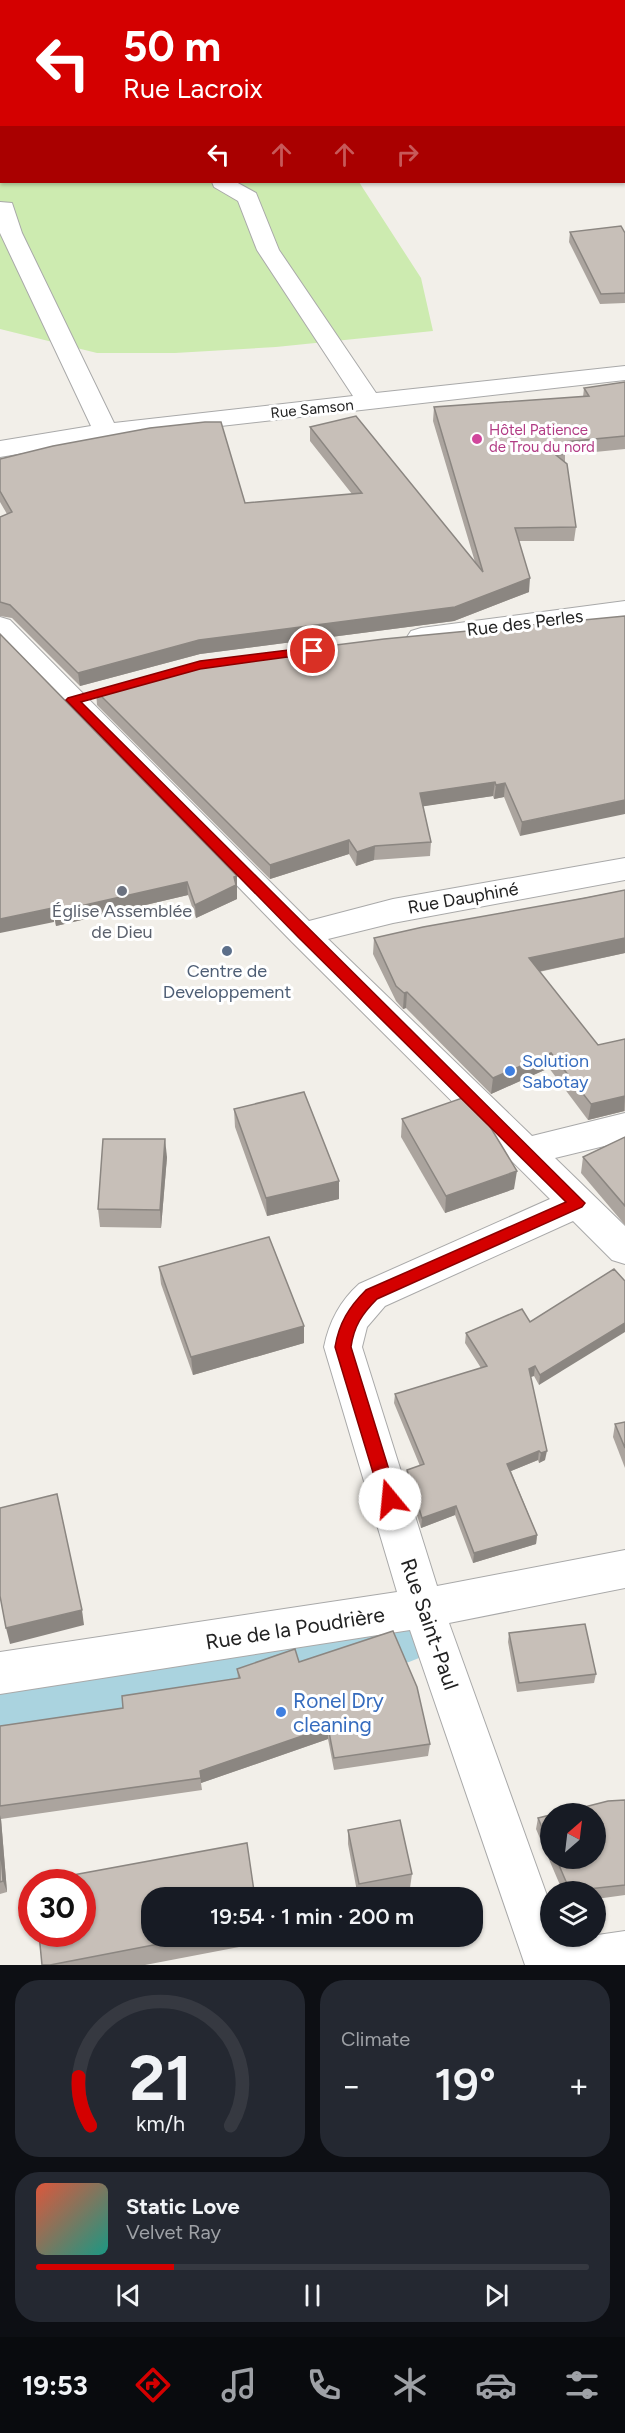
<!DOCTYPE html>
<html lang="en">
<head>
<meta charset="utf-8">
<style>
	:root { --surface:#171b24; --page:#242831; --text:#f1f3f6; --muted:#9ea1a6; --line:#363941; --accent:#d40000 }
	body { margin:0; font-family:Figtree,sans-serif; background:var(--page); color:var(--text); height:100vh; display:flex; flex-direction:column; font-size:22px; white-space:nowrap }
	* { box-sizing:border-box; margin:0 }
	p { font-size:20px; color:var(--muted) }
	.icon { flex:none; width:33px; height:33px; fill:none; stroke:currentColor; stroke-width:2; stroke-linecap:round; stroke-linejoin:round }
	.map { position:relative; height:1965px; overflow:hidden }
	.panel { display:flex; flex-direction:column; gap:15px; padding:15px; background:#0d0f14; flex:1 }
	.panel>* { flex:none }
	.banner { position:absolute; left:0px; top:0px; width:626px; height:183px; box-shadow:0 2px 4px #0004; background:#d40000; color:#fff; overflow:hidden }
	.needle { width:39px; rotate:28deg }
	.fabs { position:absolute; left:540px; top:1803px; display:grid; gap:12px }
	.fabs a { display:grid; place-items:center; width:66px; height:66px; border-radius:50%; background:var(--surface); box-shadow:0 2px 4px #0004; font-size:30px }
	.speed { position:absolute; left:18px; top:1869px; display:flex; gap:12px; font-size:30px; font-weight:700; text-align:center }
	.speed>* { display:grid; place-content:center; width:78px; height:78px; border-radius:50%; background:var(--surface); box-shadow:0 2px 4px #0004; line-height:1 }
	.speed .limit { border:9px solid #d22; background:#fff; color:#111 }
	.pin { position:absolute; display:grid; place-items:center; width:51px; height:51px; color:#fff; margin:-26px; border:3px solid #fff; border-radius:50%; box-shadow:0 2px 6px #0007 }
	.me { position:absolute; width:66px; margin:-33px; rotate:343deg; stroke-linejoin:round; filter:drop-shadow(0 0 4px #0008) }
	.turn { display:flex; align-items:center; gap:21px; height:126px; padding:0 24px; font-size:27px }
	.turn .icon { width:78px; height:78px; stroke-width:2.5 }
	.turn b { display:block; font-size:42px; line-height:51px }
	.lanes { display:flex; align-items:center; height:57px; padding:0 24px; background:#0003; justify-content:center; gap:30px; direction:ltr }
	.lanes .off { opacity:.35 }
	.big { font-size:45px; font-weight:600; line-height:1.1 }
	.panel .tile { flex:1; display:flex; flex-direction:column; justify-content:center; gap:9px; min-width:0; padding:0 21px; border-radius:24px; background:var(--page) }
	.panel .dial { align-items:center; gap:0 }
	.dial svg { height:156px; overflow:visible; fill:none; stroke:var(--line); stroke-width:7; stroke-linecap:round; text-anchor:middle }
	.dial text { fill:var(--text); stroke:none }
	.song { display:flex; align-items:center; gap:18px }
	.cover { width:72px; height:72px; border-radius:9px; background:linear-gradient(135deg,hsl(10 70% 55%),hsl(170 70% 35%)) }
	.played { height:6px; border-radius:3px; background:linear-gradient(90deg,var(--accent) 25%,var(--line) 25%) }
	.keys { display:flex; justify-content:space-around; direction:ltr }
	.heat { display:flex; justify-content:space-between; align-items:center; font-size:33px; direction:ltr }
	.panel .tiles { flex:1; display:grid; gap:15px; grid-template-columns:1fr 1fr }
	.tile:last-child { grid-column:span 2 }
	.trip { position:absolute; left:141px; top:1887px; width:342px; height:60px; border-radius:24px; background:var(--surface); box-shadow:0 2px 4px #0004; font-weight:600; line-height:60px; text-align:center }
	.menu { display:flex; height:96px; justify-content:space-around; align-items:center; background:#090b0e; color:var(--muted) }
	.menu .icon { width:42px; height:42px }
	.menu .active { color:var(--accent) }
	.menu b { font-size:27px; color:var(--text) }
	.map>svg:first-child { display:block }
	.grass { fill:#cdebb0 }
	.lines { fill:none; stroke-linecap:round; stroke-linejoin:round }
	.canal { fill:#aad3df; fill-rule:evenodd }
	.street-casing { stroke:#a9a9a9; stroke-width:2 }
	.street { fill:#fff; fill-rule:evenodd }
	.wall { fill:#aba49e }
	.shaded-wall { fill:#8b8681 }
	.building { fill:#c7bfb8; stroke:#8b8681; stroke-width:1.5 }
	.route { fill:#d40000; stroke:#8a0000; stroke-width:1.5 }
	.hotel-dot { fill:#d1479c; stroke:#fff; stroke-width:2 }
	.worship-dot { fill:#6b7280; stroke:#fff; stroke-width:2 }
	.service-dot { fill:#5c6f8a; stroke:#fff; stroke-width:2 }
	.shop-dot { fill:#3f7fe0; stroke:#fff; stroke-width:2 }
	.labels { text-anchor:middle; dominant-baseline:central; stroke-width:6; stroke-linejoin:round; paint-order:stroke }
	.far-street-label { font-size:15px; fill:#222; stroke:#fff }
	.far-hotel-label { font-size:15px; fill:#b23c85; stroke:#fff; text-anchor:start }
	.street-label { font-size:18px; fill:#222; stroke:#fff }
	.worship-label { font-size:18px; fill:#5b616d; stroke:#fff }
	.service-label { font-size:18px; fill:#4e5e75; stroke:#fff }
	.shop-label { font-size:18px; fill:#366cbe; stroke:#fff; text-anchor:start }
	.near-street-label { font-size:21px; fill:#222; stroke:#fff }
	.near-shop-label { font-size:21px; fill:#366cbe; stroke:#fff; text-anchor:start }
</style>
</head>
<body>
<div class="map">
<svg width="625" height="1965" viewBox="0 0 625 1965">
	<rect width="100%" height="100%" fill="#f2efe9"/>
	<polygon class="grass" points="0,0 625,0 625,126 624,2 2,2 2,182 359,182 421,278 433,331 276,347 175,353 97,353 0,329"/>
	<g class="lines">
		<polygon class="canal" points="409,1594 434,1604 445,1628 434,1652 409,1662 0,1741 0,1669"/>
		<defs>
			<g id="street">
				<polygon points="283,0 301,0 302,2 283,2"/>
				<rect x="624" y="9" width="1" height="12"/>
				<rect x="624" y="93" width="1" height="12"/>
				<polygon points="212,182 236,182 256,193 279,250 376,393 625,366 625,380 106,439 0,457 0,441 91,426 0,233 0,202 12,203 22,233 114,423 353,396 257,250 238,201 214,187"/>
				<polygon points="625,601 625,619 421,646 411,643 407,637 411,631 421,628"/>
				<path d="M 0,617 L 10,620 L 309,921 L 393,899 L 625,858 L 625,880 L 393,923 L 328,939 L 532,1136 L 625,1113 L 625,1141 L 555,1158 L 625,1226 L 625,1264 L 612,1260 L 573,1221 L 385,1306 L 367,1327 L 362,1347 L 437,1586 L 625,1550 L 625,1588 L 449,1623 L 550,1904 L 550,1936 L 562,1936 L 563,1940 L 625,1931 L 625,1965 L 525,1965 L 410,1630 L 0,1694 L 0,1652 L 397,1592 L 324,1347 C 329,1322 340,1301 359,1284 L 550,1199 L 292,942 L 0,642 Z"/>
			</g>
		</defs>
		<use href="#street" class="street-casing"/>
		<use href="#street" class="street"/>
	</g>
	<g class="wall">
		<polygon points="570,232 625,233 625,303 600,304 569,242"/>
		<polygon points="625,382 625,449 565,455 565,462 576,527 574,541 519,541 529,592 454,621 200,654 80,686 12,618 0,616 0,517 7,514 0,502 0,459 245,503 352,494 310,441 310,427 475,562 433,421 434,407 583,397 584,388"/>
		<polygon points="625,616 520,836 504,797 494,799 493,796 423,806 431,842 430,856 374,860 356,866 349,854 270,879 97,705 96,691"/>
		<polygon points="0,634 237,876 237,899 196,918 188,895 56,926"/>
		<polygon points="625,890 625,953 539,972 598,1045 625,1039 625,1111 588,1120 549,1068 491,1094 406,1008 403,1009 396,1001 373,954 374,938"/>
		<polygon points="234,1109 339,1199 267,1216 235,1127"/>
		<polygon points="402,1119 514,1189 445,1213 401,1137"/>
		<polygon points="625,1137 625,1225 581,1173 583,1157"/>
		<polygon points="167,1157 161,1228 100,1227 98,1209"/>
		<polygon points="159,1267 304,1326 304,1343 193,1375 161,1284"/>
		<polygon points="614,1269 539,1385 534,1376 530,1377 545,1460 539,1463 538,1460 511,1471 537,1535 536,1544 473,1563 455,1515 421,1528 406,1480 407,1470 420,1466 394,1403 395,1394 481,1368 465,1343 466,1333 530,1322"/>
		<polygon points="625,1422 625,1468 613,1437 615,1424"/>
		<polygon points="509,1633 596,1674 594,1683 517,1692 508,1642"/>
		<polygon points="299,1662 430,1744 428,1756 334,1770 328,1739 201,1783 202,1790 1,1819 7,1892 0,1894 0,1726 123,1708 238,1678 237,1669"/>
		<polygon points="625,1800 625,1895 596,1899 596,1892 563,1892 536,1829 538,1818 550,1815 550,1858 596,1858"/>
		<polygon points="348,1830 412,1874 410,1888 358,1897 348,1844"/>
		<polygon points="152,1936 260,1936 260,1943 145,1965 42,1965"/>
	</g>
	<g class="shaded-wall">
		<polygon points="530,578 529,592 454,621 200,654 80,686 78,673 199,640"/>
		<polygon points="495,782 493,796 419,807 420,793"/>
		<polygon points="505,783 504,797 494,799 496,785"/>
		<polygon points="625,800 625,814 520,836 522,822"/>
		<polygon points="349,840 349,854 270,879 270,865"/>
		<polygon points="375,846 374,860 356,866 357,852"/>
		<polygon points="237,876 237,899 196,918 195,905 234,877"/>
		<polygon points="187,882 188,895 56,926 54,912"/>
		<polygon points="53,908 54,922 0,933 0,919"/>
		<polygon points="625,938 625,953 527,974 529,958"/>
		<polygon points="407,992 406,1008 403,1009 404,993"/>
		<polygon points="551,1053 549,1068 491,1094 493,1078"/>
		<polygon points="625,1096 624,1111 588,1120 591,1104"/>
		<polygon points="165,1139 167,1157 161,1228 160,1210"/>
		<polygon points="517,1171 514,1189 445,1213 446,1196"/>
		<polygon points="339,1181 339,1199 267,1216 266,1198"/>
		<polygon points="625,1323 625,1332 539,1385 540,1375"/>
		<polygon points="304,1326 304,1343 193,1375 191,1357"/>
		<polygon points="535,1366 534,1376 527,1378 529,1369"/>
		<polygon points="539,1451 538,1460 506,1473 507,1464"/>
		<polygon points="547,1451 545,1460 539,1463 541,1453"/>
		<polygon points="456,1506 455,1515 421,1528 422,1518"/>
		<polygon points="537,1535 536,1544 473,1563 474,1553"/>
		<polygon points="82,1610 84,1625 10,1644 6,1628"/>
		<polygon points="328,1727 328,1739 201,1783 200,1771"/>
		<polygon points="0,1815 1,1819 7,1892 3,1881 0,1838"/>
	</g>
	<g class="building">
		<polygon points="621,226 625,233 625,293 601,294 570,232"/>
		<polygon points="625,382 625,436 564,442 566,454 556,455 567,464 576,527 515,528 530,578 455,607 199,640 78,673 10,605 0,602 0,517 12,512 0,491 0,459 53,446 150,428 205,422 221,422 245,503 362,493 310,427 356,416 483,572 434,407 589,396 584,388"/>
		<polygon points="625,616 625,800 522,822 505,783 496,785 495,782 420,793 431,842 375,846 357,852 349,840 270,865 96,691 201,662 384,639"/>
		<polygon points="0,634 237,876 234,877 236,885 195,905 187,882 54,912 53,908 0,919"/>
		<polygon points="625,890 625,938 529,958 598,1045 625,1039 625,1096 591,1104 551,1053 493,1078 407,992 404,993 396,986 374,938 423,927 585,898"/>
		<polygon points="304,1092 339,1181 266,1198 234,1109"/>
		<polygon points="465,1097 483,1115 517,1171 446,1196 402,1119"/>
		<polygon points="625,1137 625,1206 583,1157"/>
		<polygon points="103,1139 165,1139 160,1210 98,1209"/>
		<polygon points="269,1237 304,1326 191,1357 159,1267"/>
		<polygon points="614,1269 625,1281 625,1323 540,1375 535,1366 529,1369 547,1451 541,1453 539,1451 507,1464 537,1535 474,1553 456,1506 422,1518 407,1470 424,1464 395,1394 487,1366 466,1333 522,1309 530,1322"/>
		<polygon points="625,1422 625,1448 615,1424"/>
		<polygon points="57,1494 82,1610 6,1628 0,1596 0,1508"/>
		<polygon points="585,1624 596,1674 519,1683 509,1633"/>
		<polygon points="393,1631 417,1687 430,1744 334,1758 328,1727 200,1771 201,1778 0,1806 0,1726 123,1708 122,1696 240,1678 237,1669 295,1649 299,1662"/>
		<polygon points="625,1800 625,1885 570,1891 556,1858 596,1858 596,1814 557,1814 608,1801"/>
		<polygon points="550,1815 550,1846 538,1818"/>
		<polygon points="400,1820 412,1874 359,1884 348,1830"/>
		<polygon points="0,1838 3,1881 0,1882"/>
		<polygon points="247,1843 255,1898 152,1898 152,1936 200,1936 50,1965 42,1965 39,1934 82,1934 82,1882 35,1882"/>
	</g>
	<path class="route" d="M 313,647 L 319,651 L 317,653 L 200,669 L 81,702 L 585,1203 L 582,1207 L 377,1299 C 362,1314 354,1326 351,1347 L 398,1499 L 396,1505 L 390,1507 L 384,1505 L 381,1499 L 335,1347 C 339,1323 349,1307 366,1290 L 566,1202 L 298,937 L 66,700 L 68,698 L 200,661 Z"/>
	<circle class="hotel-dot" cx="477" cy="439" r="6"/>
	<circle class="worship-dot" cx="122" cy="891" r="6"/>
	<circle class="service-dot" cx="227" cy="951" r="6"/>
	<g class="shop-dot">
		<circle cx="510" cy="1071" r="6"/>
		<circle cx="281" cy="1712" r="6"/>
	</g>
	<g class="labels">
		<g class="far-street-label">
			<text transform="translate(312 409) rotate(-6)">Rue Samson</text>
		</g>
		<g class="far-hotel-label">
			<text x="489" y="430">Hôtel Patience<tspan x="489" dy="17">de Trou du nord</tspan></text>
		</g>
		<g class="street-label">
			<text transform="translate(525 623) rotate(-7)">Rue des Perles</text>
			<text transform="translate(463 898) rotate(-10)">Rue Dauphiné</text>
		</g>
		<g class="worship-label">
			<text x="122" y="911">Église Assemblée<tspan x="122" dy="21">de Dieu</tspan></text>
		</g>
		<g class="service-label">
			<text x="227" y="971">Centre de<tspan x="227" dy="21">Developpement</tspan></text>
		</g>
		<g class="shop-label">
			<text x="522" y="1061">Solution<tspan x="522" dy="21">Sabotay</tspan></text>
		</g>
		<g class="near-street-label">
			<text transform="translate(430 1624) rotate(71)">Rue Saint-Paul</text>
			<text transform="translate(295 1628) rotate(-9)">Rue de la Poudrière</text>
		</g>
		<g class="near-shop-label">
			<text x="293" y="1700">Ronel Dry<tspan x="293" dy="24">cleaning</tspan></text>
		</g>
	</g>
</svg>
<div class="fabs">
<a><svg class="needle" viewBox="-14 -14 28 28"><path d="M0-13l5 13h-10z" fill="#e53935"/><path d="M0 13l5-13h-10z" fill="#9ea1a6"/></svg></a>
<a><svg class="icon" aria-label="layers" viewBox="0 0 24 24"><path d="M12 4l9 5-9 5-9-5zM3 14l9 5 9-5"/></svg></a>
</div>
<div class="speed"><div class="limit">30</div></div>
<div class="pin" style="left:313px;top:651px;background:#d93025"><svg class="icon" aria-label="arrive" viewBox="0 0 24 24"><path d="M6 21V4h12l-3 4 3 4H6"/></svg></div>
<svg class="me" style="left:390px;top:1499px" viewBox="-20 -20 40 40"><circle r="19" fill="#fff"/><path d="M0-13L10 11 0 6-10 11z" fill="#d40000"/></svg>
<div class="trip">19:54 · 1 min · 200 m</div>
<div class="banner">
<div class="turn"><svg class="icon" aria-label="left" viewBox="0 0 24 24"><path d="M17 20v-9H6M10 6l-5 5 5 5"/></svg><div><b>50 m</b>Rue Lacroix</div></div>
<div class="lanes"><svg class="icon" aria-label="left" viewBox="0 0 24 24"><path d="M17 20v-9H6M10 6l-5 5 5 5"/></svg><svg class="icon off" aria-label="ahead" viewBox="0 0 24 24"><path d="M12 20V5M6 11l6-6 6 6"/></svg><svg class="icon off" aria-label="ahead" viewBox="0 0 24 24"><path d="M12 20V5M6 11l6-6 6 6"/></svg><svg class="icon off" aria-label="right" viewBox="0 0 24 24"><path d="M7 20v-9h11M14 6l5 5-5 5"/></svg></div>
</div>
</div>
<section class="panel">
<div class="tiles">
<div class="tile dial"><svg viewBox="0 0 100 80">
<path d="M14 69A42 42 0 1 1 86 69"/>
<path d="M14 69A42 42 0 0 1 8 44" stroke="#d40000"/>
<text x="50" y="56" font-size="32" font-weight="700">21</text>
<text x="50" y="72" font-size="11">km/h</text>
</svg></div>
<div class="tile"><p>Climate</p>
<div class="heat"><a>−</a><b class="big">19°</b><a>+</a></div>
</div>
<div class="tile">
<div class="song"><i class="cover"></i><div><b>Static Love</b><p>Velvet Ray</p></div></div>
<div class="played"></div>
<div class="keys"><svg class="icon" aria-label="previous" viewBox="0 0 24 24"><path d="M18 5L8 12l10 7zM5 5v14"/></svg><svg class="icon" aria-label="pause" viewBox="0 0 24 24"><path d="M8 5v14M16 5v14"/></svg><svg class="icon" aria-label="next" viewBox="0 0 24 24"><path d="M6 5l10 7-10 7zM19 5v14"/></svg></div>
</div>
</div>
</section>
<nav class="menu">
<b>19:53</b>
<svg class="icon active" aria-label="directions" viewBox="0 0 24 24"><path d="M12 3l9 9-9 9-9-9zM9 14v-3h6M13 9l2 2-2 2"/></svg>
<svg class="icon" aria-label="music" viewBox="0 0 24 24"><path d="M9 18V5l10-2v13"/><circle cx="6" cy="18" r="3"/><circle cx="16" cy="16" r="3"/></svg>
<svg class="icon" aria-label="phone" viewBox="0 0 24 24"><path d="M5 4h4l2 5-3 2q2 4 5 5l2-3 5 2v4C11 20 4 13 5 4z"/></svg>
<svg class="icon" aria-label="climate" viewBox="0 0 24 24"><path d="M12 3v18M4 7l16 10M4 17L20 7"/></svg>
<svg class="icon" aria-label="car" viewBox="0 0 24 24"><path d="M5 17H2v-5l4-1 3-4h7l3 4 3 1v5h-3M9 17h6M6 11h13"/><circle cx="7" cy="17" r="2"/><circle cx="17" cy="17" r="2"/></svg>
<svg class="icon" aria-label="filters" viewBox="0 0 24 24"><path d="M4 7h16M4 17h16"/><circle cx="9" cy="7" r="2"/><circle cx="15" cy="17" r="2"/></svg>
</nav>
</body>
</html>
